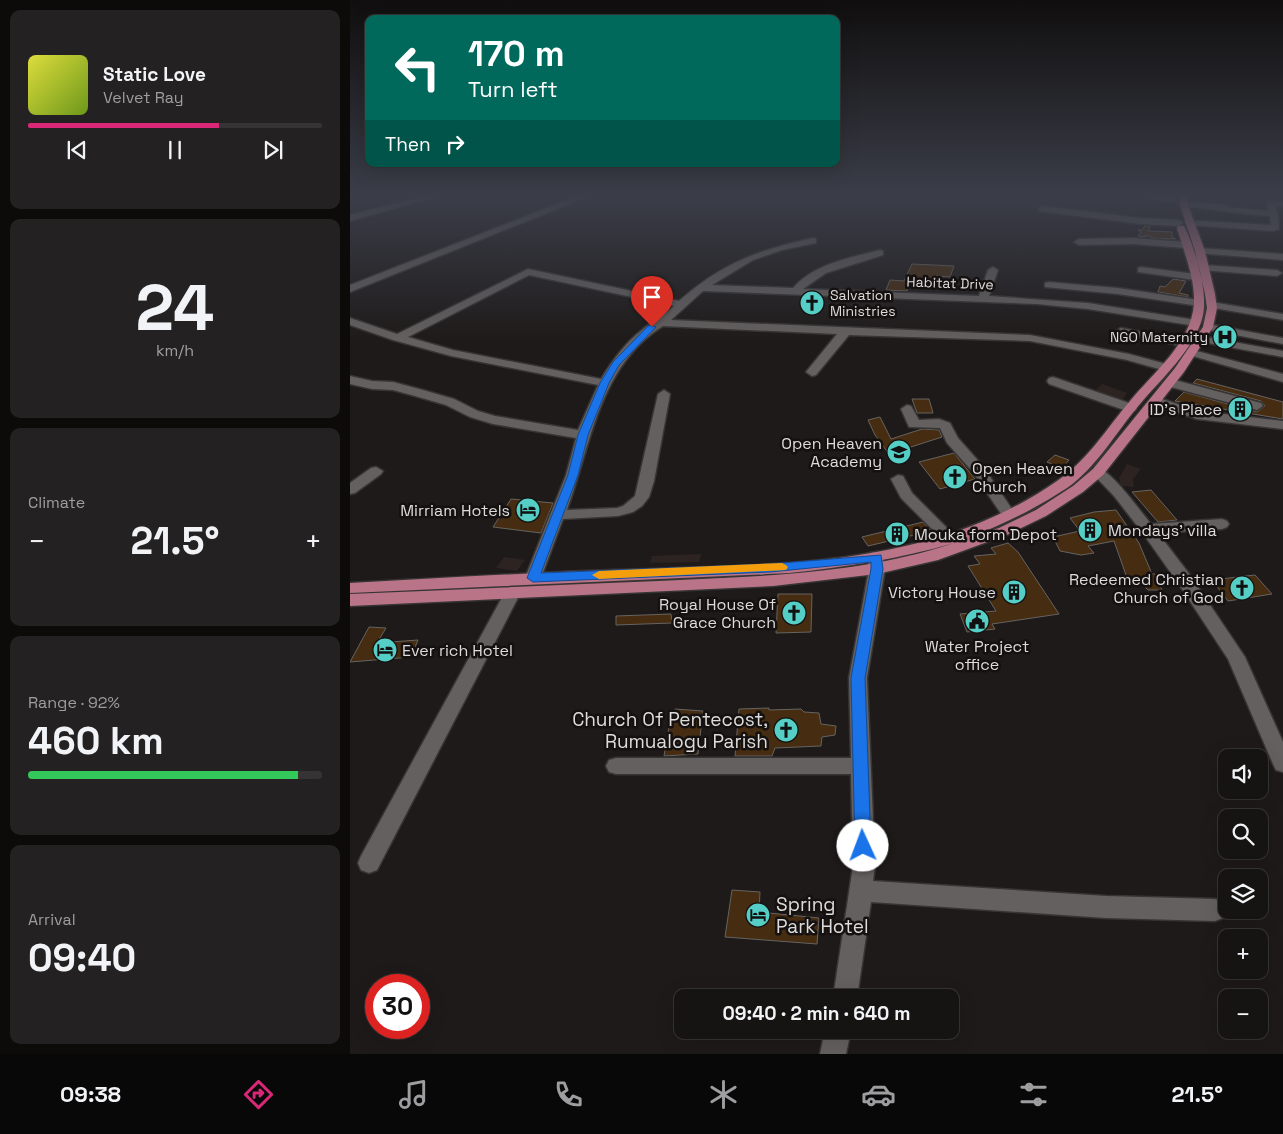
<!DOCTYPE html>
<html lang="en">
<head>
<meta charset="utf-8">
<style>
	:root { --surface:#161413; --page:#232121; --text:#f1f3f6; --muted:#9e9ea0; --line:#353333; --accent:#db2777 }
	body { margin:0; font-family:"Space Grotesk",sans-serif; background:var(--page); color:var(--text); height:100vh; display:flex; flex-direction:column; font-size:19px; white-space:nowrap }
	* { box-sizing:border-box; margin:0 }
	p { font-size:16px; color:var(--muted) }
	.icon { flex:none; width:28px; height:28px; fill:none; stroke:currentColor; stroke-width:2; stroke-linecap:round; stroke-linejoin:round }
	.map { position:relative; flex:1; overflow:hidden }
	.panel { display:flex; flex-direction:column; gap:10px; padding:10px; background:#0c0b0a; width:350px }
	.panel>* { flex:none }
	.banner { position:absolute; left:15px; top:15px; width:475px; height:152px; border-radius:10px; box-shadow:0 5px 20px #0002,0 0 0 1px var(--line); background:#00695c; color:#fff; overflow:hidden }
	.buttons { position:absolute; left:868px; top:749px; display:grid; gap:10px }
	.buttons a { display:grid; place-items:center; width:50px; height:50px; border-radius:10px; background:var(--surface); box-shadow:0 5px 20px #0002,0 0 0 1px var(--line); font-size:25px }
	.speed { position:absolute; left:15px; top:974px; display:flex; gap:10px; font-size:25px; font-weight:700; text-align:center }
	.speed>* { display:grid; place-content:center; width:65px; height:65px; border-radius:50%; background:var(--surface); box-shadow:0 5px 20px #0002,0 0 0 1px var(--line); line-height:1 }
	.speed .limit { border:8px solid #d22; background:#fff; color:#111 }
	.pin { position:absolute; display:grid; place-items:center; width:42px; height:42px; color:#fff; margin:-51px -21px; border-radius:50% 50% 50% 0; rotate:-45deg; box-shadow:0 0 5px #0007 }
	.pin .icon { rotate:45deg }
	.me { position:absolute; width:55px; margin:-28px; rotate:358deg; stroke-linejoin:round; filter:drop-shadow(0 0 4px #0008) }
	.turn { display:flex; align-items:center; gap:18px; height:105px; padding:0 20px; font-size:22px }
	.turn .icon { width:65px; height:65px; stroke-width:2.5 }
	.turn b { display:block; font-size:35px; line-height:42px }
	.then { display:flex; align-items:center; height:48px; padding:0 20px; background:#0003; gap:10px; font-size:19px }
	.big { font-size:38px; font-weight:700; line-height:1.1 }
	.panel .card { flex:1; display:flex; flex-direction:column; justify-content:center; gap:8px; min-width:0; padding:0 18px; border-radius:10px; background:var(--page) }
	.panel .dial { align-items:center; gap:0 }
	.dial b { font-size:65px; line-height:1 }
	.song { display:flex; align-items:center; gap:15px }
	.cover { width:60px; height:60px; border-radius:8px; background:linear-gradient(135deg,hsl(60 70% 55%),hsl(80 70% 35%)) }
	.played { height:5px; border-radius:2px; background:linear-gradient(90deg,var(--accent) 65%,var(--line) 65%) }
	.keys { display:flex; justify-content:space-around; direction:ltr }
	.heat { display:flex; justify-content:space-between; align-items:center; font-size:28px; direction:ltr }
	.charge { height:8px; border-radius:4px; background:linear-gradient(90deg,#34c759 92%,var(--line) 0) }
	.trip { position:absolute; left:324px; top:989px; width:285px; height:50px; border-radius:10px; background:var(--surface); box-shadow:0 5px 20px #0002,0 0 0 1px var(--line); font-weight:700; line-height:50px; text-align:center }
	.menu { display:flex; height:80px; justify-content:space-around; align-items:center; background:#090808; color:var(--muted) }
	.menu .icon { width:35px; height:35px }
	.menu .current { color:var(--accent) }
	.menu b { font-size:22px; color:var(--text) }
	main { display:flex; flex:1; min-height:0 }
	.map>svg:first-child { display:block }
	.built { fill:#2d2321 }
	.building { fill:#462c11; stroke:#666360 }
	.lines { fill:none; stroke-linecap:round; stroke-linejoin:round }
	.minor-casing { stroke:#373434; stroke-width:3 }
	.major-casing { stroke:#373434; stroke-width:3 }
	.minor { fill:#64605f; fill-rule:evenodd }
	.major { fill:#b97488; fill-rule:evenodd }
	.route { fill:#1a73e8; stroke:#114b97 }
	.slow { fill:#f59e0b }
	.labels { text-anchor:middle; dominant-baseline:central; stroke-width:5; stroke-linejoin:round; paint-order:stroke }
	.far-street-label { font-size:14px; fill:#dedcdb; stroke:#151110 }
	.far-poi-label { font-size:14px; fill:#dedcdb; stroke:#151110; text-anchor:start }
	.poi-label { font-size:16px; fill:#dedcdb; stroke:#151110; text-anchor:end }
	.near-poi-label { font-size:19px; fill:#dedcdb; stroke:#151110; text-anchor:end }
</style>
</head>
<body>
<main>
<section class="panel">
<div class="card">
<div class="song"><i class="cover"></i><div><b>Static Love</b><p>Velvet Ray</p></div></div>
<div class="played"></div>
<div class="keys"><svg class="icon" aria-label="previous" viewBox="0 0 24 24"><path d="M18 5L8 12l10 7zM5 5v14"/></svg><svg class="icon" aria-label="pause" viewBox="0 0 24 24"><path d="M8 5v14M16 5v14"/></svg><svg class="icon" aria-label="next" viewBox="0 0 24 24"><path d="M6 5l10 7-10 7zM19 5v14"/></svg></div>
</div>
<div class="card dial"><b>24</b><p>km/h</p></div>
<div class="card"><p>Climate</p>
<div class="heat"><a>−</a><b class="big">21.5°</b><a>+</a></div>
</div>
<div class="card"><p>Range · 92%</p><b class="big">460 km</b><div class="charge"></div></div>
<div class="card"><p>Arrival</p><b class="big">09:40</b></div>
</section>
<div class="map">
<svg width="933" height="1054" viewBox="0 0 933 1054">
	<rect width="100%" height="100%" fill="#1e1a19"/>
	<g class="built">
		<polygon points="752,384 777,393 771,401 744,392"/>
		<polygon points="777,464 791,469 783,479 784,487 771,486 769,478"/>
		<polygon points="351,554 349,562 300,563 302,556"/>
		<polygon points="154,557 175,560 167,571 146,568"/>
	</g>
	<g class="building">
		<polygon points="795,226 800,226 798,231 822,232 822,237 826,239 803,238 796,235 796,237 788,236 791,232 788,230 792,230"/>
		<polygon points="562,264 604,266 600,277 587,276 587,278 581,278 578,284 573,285 559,284 557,291 536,290 540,280 554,281"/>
		<polygon points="823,279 836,281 829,293 838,295 838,297 808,292 810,286 815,287"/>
		<polygon points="847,379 933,402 933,419 825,401 834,392 907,412 915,406 911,401 843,383"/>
		<polygon points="562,399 579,399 583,413 567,413"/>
		<polygon points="530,417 541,439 572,429 589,430 592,437 539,454 525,435 518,420"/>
		<polygon points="604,453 625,479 590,489 569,462"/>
		<polygon points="705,455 719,460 712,468 697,462"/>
		<polygon points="801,490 827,520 808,522 782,492"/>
		<polygon points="161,499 203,503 191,533 143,527"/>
		<polygon points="766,510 789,543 802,574 805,574 812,590 798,590 794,586 793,578 777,578 764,541 738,546 744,553 731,555 710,551 703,537 730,531 720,518 744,512"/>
		<polygon points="573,522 581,531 518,546 512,537"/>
		<polygon points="658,543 668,552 709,614 642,624 645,629 617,632 610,614 646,611 618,566 630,564 624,556 646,554 641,548"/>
		<polygon points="905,575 922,594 878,601 862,580"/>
		<polygon points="428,594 462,594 461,632 426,633"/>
		<polygon points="321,614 322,623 266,625 266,616"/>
		<polygon points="19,627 36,628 27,643 68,640 61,657 0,662"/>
		<polygon points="419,708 419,710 451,709 454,712 469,713 471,724 486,726 485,735 472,737 471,746 425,748 422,756 385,756 389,709"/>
		<polygon points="325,709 353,711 348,754 314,756 319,727"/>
		<polygon points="382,890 410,892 409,912 469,918 467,944 375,937"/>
	</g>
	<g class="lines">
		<defs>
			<g id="minor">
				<polygon points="79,195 92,195 0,221 0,215"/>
				<polygon points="230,195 242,195 0,292 0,285"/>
				<path d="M 794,195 L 814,195 L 828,199 C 821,204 801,199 794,195 Z"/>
				<path d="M 917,201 L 933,202 L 933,206 L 925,206 L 928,214 L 929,229 L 923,231 L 838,225 L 834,222 L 835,220 L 921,225 L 920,216 C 890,214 863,209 833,206 L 829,204 L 833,202 L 874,204 L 878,207 L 918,211 Z"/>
				<polygon points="692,206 790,218 829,220 833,223 829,226 790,224 689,211 688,209"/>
				<path d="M 463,238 L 466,239 L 466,243 L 432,250 L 403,260 L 362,285 L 443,288 C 464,264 499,258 530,250 L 533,251 L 533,255 L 476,273 L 453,289 L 629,296 L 638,270 L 643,267 L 648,270 L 639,296 L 738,303 L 846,320 L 851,323 L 846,326 L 738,309 L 687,304 L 353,291 L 321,320 L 680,335 L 779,354 L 820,365 L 822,367 L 816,371 L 777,360 L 680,341 L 499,335 L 466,375 L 462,376 L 456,372 L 487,334 L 313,326 C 249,366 241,445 217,510 L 267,508 L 273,506 L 285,496 L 308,394 L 314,390 L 320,394 L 304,481 L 299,497 L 292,506 L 283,512 L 268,516 L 213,519 L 191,578 L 189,582 L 183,583 L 177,582 L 175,578 L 216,475 L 226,438 L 143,424 L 120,417 L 96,405 L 65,396 L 43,390 L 22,389 L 0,384 L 0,376 L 22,381 L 43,382 L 73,390 L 104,399 L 128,411 L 145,416 L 228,430 L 248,385 L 101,356 L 43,340 L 0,325 L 0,318 L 47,334 L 178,269 L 329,301 C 372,263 408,250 463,238 ZM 179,275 L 324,306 C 314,316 302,321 292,330 C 275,343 262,361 251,379 L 103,350 L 58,337 Z"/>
				<polygon points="783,238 836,242 841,245 836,248 783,244 729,245 724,242 729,239"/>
				<polygon points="850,248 933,254 933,260 847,253 845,251"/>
				<polygon points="854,265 927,270 932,273 927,276 851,270 851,266"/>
				<polygon points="791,267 845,274 850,277 845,280 788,272 788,268"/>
				<polygon points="699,282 768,288 849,300 854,303 849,306 768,294 695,287 695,283"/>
				<polygon points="862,302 933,314 933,320 858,307 857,305 858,303"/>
				<polygon points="858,324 933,338 933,344 854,329 853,327 854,325"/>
				<polygon points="771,328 833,340 839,343 833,346 767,333 766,331"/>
				<polygon points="851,336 933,351 933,357 847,341 845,339 847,337"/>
				<polygon points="843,350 933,374 933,382 839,355 837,353"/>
				<polygon points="703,377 785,405 787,408 785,411 777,411 699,384 697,381 699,378"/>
				<polygon points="821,379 911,403 913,406 907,410 817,386 815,383 817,380"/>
				<polygon points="806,397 849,411 933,421 933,429 847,419 802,404 800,401 802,398"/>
				<polygon points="557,405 561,406 569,420 589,419 600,423 608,438 632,465 666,515 664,518 654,518 622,471 597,443 590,428 559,427 551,409"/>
				<polygon points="26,467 33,471 31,474 5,493 0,494 0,483 21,468"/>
				<path d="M 748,468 C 763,472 790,511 801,524 L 872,519 L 877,521 L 879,524 L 877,527 L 872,529 L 808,533 L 840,575 L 895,657 L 933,742 L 933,772 L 926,770 L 923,764 L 878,659 L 828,583 L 792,532 L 764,496 L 741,472 Z"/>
				<polygon points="548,475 553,476 562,493 608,539 605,542 595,542 551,498 541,479"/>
				<polygon points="526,552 532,553 535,569 517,678 525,866 523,881 756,896 865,899 873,902 876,910 873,918 865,921 756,918 521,902 507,998 483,998 503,866 501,774 266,774 259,772 256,766 259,760 266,758 501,758 499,678 519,569 518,557 520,553"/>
				<polygon points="163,587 169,588 171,592 27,870 19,873 11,870 8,863 11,856 155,592 157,588"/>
				<polygon points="475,1030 501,1030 496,1054 470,1054"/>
			</g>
			<path id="major" d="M 830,195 L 838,195 L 838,205 L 855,251 L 865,294 L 867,308 L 863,327 L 834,372 L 753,475 L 733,492 L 696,516 L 659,534 L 588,560 L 527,574 L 423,586 L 0,606 L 0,594 C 103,590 206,585 309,581 C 408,576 509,575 604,543 C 549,559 496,567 439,573 L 0,593 L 0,583 C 88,578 175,573 263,570 C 414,565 578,571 707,481 C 737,461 757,428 780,401 C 803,373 842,342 844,303 C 845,278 834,252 827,228 L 828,226 L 834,226 C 845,247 858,291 853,315 C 846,348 811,379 790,404 C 766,432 747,467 717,488 C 688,507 658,522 626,535 L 649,528 L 686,510 L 723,486 L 743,469 L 825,368 L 853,327 L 857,308 L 855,294 L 845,251 L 830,205 Z"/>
		</defs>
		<use href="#minor" class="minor-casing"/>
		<use href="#major" class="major-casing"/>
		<use href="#minor" class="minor"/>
		<use href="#major" class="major"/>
	</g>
	<linearGradient id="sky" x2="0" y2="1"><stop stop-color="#100e0e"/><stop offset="0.57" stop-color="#3b3e49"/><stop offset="1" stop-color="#3b3e49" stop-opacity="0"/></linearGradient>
	<rect width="933" height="343" fill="url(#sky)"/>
	<polygon class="route" points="299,325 306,327 269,365 259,383 238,435 228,475 191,573 420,564 531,555 533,569 515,678 521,846 519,851 513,853 507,851 505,846 501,678 521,569 521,562 420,572 183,582 177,578 218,475 228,435 250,383 263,362"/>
	<polygon class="slow" points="432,563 436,565 438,567 436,570 249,579 242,575 249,571"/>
	<defs>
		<symbol id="church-disc" viewBox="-11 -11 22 22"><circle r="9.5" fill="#55cec6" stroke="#151110"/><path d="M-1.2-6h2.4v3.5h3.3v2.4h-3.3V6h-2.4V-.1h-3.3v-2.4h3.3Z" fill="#111"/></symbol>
		<symbol id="hospital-disc" viewBox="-11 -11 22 22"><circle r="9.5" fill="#55cec6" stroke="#151110"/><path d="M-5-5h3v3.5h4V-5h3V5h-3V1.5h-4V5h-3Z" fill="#111"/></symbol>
		<symbol id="building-disc" viewBox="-11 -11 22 22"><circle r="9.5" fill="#55cec6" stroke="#151110"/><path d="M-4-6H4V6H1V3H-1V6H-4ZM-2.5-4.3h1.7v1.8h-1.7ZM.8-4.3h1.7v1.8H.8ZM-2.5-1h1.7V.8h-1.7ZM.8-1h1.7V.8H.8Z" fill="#111"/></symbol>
		<symbol id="school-disc" viewBox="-11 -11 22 22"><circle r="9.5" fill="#55cec6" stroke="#151110"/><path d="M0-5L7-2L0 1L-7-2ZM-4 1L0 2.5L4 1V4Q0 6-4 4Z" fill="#111"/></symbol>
		<symbol id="hotel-disc" viewBox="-11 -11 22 22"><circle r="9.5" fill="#55cec6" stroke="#151110"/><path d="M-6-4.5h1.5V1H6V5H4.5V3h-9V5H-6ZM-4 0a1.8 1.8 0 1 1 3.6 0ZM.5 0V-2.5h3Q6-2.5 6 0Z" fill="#111"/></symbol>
		<symbol id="civic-disc" viewBox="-11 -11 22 22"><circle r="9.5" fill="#55cec6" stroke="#151110"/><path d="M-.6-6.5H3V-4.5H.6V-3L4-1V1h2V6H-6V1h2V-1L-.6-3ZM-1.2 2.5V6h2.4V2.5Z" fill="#111"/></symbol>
	</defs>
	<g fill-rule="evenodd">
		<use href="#church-disc" x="448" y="289" width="28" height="28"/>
		<use href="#hospital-disc" x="861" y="323" width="28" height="28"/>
		<use href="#building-disc" x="876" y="395" width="28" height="28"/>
		<use href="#school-disc" x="535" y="438" width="28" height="28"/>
		<use href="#church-disc" x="591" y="463" width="28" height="28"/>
		<use href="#hotel-disc" x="164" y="496" width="28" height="28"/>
		<use href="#building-disc" x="726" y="516" width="28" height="28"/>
		<use href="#building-disc" x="533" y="520" width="28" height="28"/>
		<use href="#church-disc" x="878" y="574" width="28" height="28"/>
		<use href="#building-disc" x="650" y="578" width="28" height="28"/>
		<use href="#church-disc" x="430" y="599" width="28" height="28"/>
		<use href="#civic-disc" x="613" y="607" width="28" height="28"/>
		<use href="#hotel-disc" x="21" y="636" width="28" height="28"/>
		<use href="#church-disc" x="422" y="716" width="28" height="28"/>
		<use href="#hotel-disc" x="394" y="901" width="28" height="28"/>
	</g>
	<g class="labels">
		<g class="far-street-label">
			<text transform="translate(600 283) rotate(2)">Habitat Drive</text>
		</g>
		<g class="far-poi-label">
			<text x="480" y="295">Salvation<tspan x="480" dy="16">Ministries</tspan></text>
			<text x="858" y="337" text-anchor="end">NGO Maternity</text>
		</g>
		<g class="poi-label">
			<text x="872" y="409">ID's Place</text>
			<text x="532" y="443">Open Heaven<tspan x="532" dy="18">Academy</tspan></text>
			<text x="622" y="468" text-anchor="start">Open Heaven<tspan x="622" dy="18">Church</tspan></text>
			<text x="160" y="510">Mirriam Hotels</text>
			<text x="758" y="530" text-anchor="start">Mondays' villa</text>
			<text x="564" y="534" text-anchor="start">Mouka form Depot</text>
			<text x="874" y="579">Redeemed Christian<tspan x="874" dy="18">Church of God</tspan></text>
			<text x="646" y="592">Victory House</text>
			<text x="426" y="604">Royal House Of<tspan x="426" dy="18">Grace Church</tspan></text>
			<text x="627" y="646" text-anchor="middle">Water Project<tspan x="627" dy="18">office</tspan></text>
			<text x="52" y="650" text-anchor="start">Ever rich Hotel</text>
		</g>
		<g class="near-poi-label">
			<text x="418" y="719">Church Of Pentecost,<tspan x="418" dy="22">Rumualogu Parish</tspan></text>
			<text x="426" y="904" text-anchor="start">Spring<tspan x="426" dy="22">Park Hotel</tspan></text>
		</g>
	</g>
</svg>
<div class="buttons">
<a><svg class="icon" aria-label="sound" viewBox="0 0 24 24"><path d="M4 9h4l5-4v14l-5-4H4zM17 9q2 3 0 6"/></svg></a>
<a><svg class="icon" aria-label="search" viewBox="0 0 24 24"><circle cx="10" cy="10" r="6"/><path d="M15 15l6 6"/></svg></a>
<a><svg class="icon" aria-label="layers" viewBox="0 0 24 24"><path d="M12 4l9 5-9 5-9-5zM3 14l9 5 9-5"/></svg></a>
<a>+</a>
<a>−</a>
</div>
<div class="speed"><div class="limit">30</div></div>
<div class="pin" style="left:302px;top:327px;background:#d93025"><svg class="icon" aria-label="arrive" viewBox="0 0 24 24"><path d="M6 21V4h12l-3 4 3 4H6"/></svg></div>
<svg class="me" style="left:513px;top:846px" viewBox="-20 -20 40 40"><circle r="19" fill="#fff"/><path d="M0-13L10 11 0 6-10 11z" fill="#1a73e8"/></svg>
<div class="trip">09:40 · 2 min · 640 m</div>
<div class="banner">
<div class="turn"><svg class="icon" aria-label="left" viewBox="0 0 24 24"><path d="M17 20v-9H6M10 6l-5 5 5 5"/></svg><div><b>170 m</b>Turn left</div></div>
<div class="then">Then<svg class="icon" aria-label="right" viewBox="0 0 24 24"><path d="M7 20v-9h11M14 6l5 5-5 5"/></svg></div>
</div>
</div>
</main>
<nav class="menu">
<b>09:38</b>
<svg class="icon current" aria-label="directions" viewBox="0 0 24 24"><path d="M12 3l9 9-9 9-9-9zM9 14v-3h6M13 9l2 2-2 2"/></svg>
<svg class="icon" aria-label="music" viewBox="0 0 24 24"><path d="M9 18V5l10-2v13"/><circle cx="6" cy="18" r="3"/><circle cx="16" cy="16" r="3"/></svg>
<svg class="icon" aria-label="phone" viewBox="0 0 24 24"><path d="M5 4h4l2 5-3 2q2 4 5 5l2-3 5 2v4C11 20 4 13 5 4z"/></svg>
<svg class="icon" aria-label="climate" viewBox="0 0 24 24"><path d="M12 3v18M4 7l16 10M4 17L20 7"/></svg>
<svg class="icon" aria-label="car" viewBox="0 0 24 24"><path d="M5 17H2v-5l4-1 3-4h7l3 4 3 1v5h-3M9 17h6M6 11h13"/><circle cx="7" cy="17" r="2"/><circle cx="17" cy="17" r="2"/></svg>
<svg class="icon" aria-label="filters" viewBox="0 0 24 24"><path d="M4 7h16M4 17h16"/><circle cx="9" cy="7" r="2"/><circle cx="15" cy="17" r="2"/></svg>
<b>21.5°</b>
</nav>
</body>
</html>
